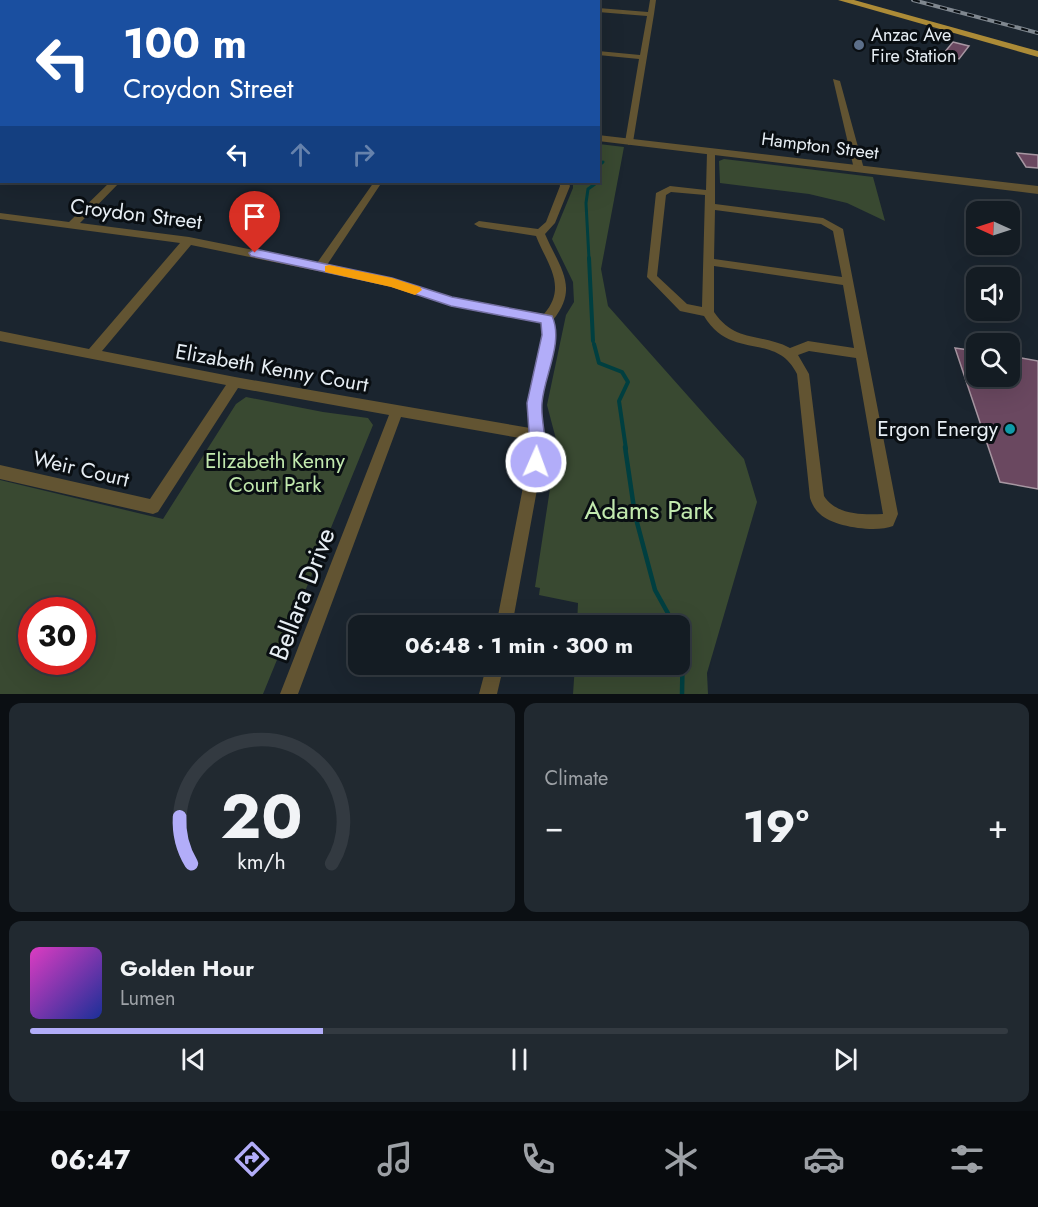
<!DOCTYPE html>
<html lang="en">
<head>
<meta charset="utf-8">
<style>
	:root { --surface:#141c23; --page:#212930; --text:#f1f3f6; --muted:#9da1a6; --line:#333a41; --accent:#b2adf9 }
	body { margin:0; font-family:Jost,sans-serif; background:var(--page); color:var(--text); height:100vh; display:flex; flex-direction:column; font-size:22px; white-space:nowrap }
	* { box-sizing:border-box; margin:0 }
	p { font-size:20px; color:var(--muted) }
	.icon { flex:none; width:33px; height:33px; fill:none; stroke:currentColor; stroke-width:2; stroke-linecap:round; stroke-linejoin:round }
	.map { position:relative; height:694px; overflow:hidden }
	.side { display:flex; flex-direction:column; gap:9px; padding:9px; background:#0b0f13; flex:1 }
	.side>* { flex:none }
	.top-card { position:absolute; left:0px; top:0px; width:600px; height:183px; box-shadow:0 6px 24px #0002,0 0 0 2px var(--line); background:#1a4fa0; color:#fff; overflow:hidden }
	.needle { width:39px; rotate:273deg }
	.fabs { position:absolute; left:966px; top:201px; display:grid; gap:12px }
	.fabs a { display:grid; place-items:center; width:54px; height:54px; border-radius:12px; background:var(--surface); box-shadow:0 6px 24px #0002,0 0 0 2px var(--line); font-size:30px }
	.speed { position:absolute; left:18px; top:597px; display:flex; gap:12px; font-size:30px; font-weight:700; text-align:center }
	.speed>* { display:grid; place-content:center; width:78px; height:78px; border-radius:50%; background:var(--surface); box-shadow:0 6px 24px #0002,0 0 0 2px var(--line); line-height:1 }
	.speed .limit { border:9px solid #d22; background:#fff; color:#111 }
	.pin { position:absolute; display:grid; place-items:center; width:51px; height:51px; color:#fff; margin:-62px -26px; border-radius:50% 50% 50% 0; rotate:-45deg; box-shadow:0 0 6px #0007 }
	.pin .icon { rotate:45deg }
	.me { position:absolute; width:66px; margin:-33px; rotate:2deg; stroke-linejoin:round; filter:drop-shadow(0 0 4px #0008) }
	.turn { display:flex; align-items:center; gap:21px; height:126px; padding:0 24px; font-size:27px }
	.turn .icon { width:78px; height:78px; stroke-width:2.5 }
	.turn b { display:block; font-size:42px; line-height:51px }
	.lanes { display:flex; align-items:center; height:57px; padding:0 24px; background:#0003; justify-content:center; gap:30px; direction:ltr }
	.lanes .off { opacity:.35 }
	.big { font-size:45px; font-weight:700; line-height:1.1 }
	.side .card { flex:1; display:flex; flex-direction:column; justify-content:center; gap:9px; min-width:0; padding:0 21px; border-radius:12px; background:var(--page) }
	.side .dial { align-items:center; gap:0 }
	.dial svg { height:156px; overflow:visible; fill:none; stroke:var(--line); stroke-width:7; stroke-linecap:round; text-anchor:middle }
	.dial text { fill:var(--text); stroke:none }
	.song { display:flex; align-items:center; gap:18px }
	.cover { width:72px; height:72px; border-radius:9px; background:linear-gradient(135deg,hsl(310 70% 55%),hsl(230 70% 35%)) }
	.played { height:6px; border-radius:3px; background:linear-gradient(90deg,var(--accent) 30%,var(--line) 30%) }
	.keys { display:flex; justify-content:space-around; direction:ltr }
	.heat { display:flex; justify-content:space-between; align-items:center; font-size:33px; direction:ltr }
	.side .tiles { flex:1; display:grid; gap:9px; grid-template-columns:1fr 1fr }
	.card:last-child { grid-column:span 2 }
	.trip { position:absolute; left:348px; top:615px; width:342px; height:60px; border-radius:12px; background:var(--surface); box-shadow:0 6px 24px #0002,0 0 0 2px var(--line); font-weight:700; line-height:60px; text-align:center }
	.menu { display:flex; height:96px; justify-content:space-around; align-items:center; background:#080b0e; color:var(--muted) }
	.menu .icon { width:42px; height:42px }
	.menu .current { color:var(--accent) }
	.menu b { font-size:27px; color:var(--text) }
	.map>svg:first-child { display:block }
	.green { fill:#394931; fill-rule:evenodd }
	.lines { fill:none; stroke-linecap:round; stroke-linejoin:round }
	.stream-far2 { stroke:#003f40; stroke-width:3 }
	.stream-far1 { stroke:#003f40; stroke-width:4 }
	.stream { stroke:#003f40; stroke-width:4.5 }
	.building { fill:#6a4860; stroke:#a797a2; stroke-width:1.5 }
	.minor { fill:#625432; fill-rule:evenodd }
	.tertiary { fill:#625432; fill-rule:evenodd }
	.trunk { fill:#ac8b37; fill-rule:evenodd }
	.rail-casing { stroke:#7f878f; stroke-width:4 }
	.rail { stroke:#090e12; stroke-width:2; stroke-dasharray:7; stroke-linecap:butt }
	.route { fill:#b2adf9; stroke:#7470a2; stroke-width:1.5 }
	.slow { fill:#f59e0b }
	.service-dot { fill:#5c6f8a; stroke:#090e12; stroke-width:2 }
	.culture-dot { fill:#0f9aa8; stroke:#090e12; stroke-width:2 }
	.labels { text-anchor:middle; dominant-baseline:central; stroke-width:6; stroke-linejoin:round; paint-order:stroke }
	.far-poi-label { font-size:18px; fill:#e7eef4; stroke:#090e12; text-anchor:start }
	.far-street-label { font-size:18px; fill:#e7eef4; stroke:#090e12 }
	.street-label { font-size:21px; fill:#e7eef4; stroke:#090e12 }
	.poi-label { font-size:21px; fill:#e7eef4; stroke:#090e12; text-anchor:end }
	.park-label { font-size:21px; fill:#c2e9ae; stroke:#090e12 }
	.near-park-label { font-size:26px; fill:#c2e9ae; stroke:#090e12 }
	.near-street-label { font-size:26px; fill:#e7eef4; stroke:#090e12 }
</style>
</head>
<body>
<div class="map">
<svg width="1038" height="694" viewBox="0 0 1038 694">
	<rect width="100%" height="100%" fill="#1b252f"/>
	<g class="green">
		<polygon points="599,144 624,147 601,269 608,306 744,459 757,502 707,673 708,694 573,694 575,665 680,664 680,626 577,625 578,603 539,595 540,588 535,587 557,443 547,405 566,315 574,302 573,282 552,239 573,188 573,182 598,182"/>
		<polygon points="724,159 873,177 885,221 847,203 809,194 720,183 719,161"/>
		<path d="M 246,397 L 323,412 L 368,418 L 373,425 L 263,694 L 0,694 L 0,480 L 163,519 L 236,404 ZM 32,610 L 82,610 L 82,662 L 32,662 Z"/>
	</g>
	<g class="lines">
		<g class="stream-far2">
			<polyline points="598,166 603,162"/>
			<polyline points="589,259 586,203 588,189 595,184 594,182"/>
		</g>
		<g class="stream-far1">
			<polyline points="589,258 593,341"/>
			<polyline points="594,344 599,363 622,372 628,382 619,401 626,449"/>
		</g>
		<g class="stream">
			<polyline points="625,447 635,515 655,590 675,626"/>
			<polyline points="680,634 683,640 682,694"/>
		</g>
	</g>
	<g class="building">
		<polygon points="953,42 969,46 959,59 943,54"/>
		<polygon points="1017,153 1038,155 1038,168 1026,167"/>
		<polygon points="955,348 976,351 976,376 1010,376 1010,356 1038,361 1038,489 1000,482"/>
	</g>
	<g class="lines">
		<g class="minor">
			<polygon points="66,0 73,0 64,2"/>
			<polygon points="333,0 340,0 332,2"/>
			<polygon points="441,0 448,0 440,2"/>
			<polygon points="485,0 508,2 486,2"/>
			<polygon points="650,0 656,0 654,14 633,142 629,145 625,142 639,59 598,55 598,51 640,55 647,16 598,12 598,8 648,12"/>
			<polygon points="0,38 2,38 0,43"/>
			<polygon points="833,79 840,81 864,169 862,171 856,171 854,169"/>
			<rect x="0" y="117" width="2" height="4"/>
			<path d="M 711,149 L 715,152 L 715,204 L 823,218 L 843,229 L 898,514 L 893,526 C 876,533 833,527 820,514 C 815,510 812,504 810,498 L 797,374 C 776,331 732,362 704,316 L 680,311 L 647,277 L 656,193 L 670,186 L 706,190 L 707,152 ZM 671,192 L 705,195 L 702,307 L 687,304 L 657,276 L 666,195 ZM 715,210 L 821,224 L 833,231 L 842,277 L 714,259 ZM 714,266 L 843,285 L 854,348 L 808,341 L 790,348 C 761,333 735,343 714,312 ZM 809,351 L 856,358 L 883,514 C 863,515 836,515 824,496 L 809,374 L 798,355 Z"/>
			<path d="M 110,182 L 120,182 L 80,223 L 189,237 L 317,263 L 374,182 L 382,182 L 327,265 L 392,278 L 452,298 L 544,314 C 568,286 547,264 536,236 L 479,227 L 474,224 L 479,221 L 538,229 L 546,222 L 560,186 L 559,182 L 568,182 L 570,186 L 555,223 L 545,234 C 559,267 580,287 553,320 L 555,335 L 541,403 L 545,446 L 512,626 L 496,626 L 531,446 L 531,440 L 401,417 L 298,694 L 280,694 L 389,415 L 238,388 L 158,512 L 153,514 L 0,479 L 0,465 L 150,499 L 226,385 L 0,341 L 0,331 L 89,349 L 180,243 L 0,219 L 0,213 L 69,222 ZM 191,245 L 391,286 L 451,306 L 542,322 L 543,335 L 529,403 L 530,428 L 235,377 L 102,351 Z"/>
			<polygon points="487,664 504,664 497,694 479,694"/>
		</g>
		<g class="tertiary">
			<polygon points="226,0 234,0 224,2"/>
			<rect x="0" y="64" width="2" height="6"/>
			<polygon points="598,135 1038,186 1038,194 598,141"/>
			<polygon points="0,174 2,174 0,181"/>
		</g>
		<polygon class="trunk" points="838,0 854,0 1038,51 1038,57"/>
		<defs>
			<polyline id="rail" points="913,0 1038,33"/>
		</defs>
		<use href="#rail" class="rail-casing"/>
		<use href="#rail" class="rail"/>
	</g>
	<path class="route" d="M 255,249 L 392,278 L 452,297 L 552,316 C 564,342 544,376 542,403 C 540,424 551,446 541,467 L 536,469 L 530,467 L 528,462 L 530,446 L 527,403 L 542,335 L 541,323 L 451,306 L 391,286 L 251,256 L 249,253 Z"/>
	<polygon class="slow" points="329,265 392,278 420,287 422,290 415,295 391,287 325,272 325,266"/>
	<circle class="service-dot" cx="859" cy="45" r="6"/>
	<circle class="culture-dot" cx="1010" cy="429" r="6"/>
	<g class="labels">
		<g class="far-poi-label">
			<text x="871" y="35">Anzac Ave<tspan x="871" dy="21">Fire Station</tspan></text>
		</g>
		<g class="far-street-label">
			<text transform="translate(820 146) rotate(7)">Hampton Street</text>
		</g>
		<g class="street-label">
			<text transform="translate(136 214) rotate(7)">Croydon Street</text>
			<text transform="translate(272 368) rotate(10)">Elizabeth Kenny Court</text>
			<text transform="translate(81 469) rotate(13)">Weir Court</text>
		</g>
		<g class="poi-label">
			<text x="998" y="429">Ergon Energy</text>
		</g>
		<g class="park-label">
			<text x="275" y="461">Elizabeth Kenny<tspan x="275" dy="24">Court Park</tspan></text>
		</g>
		<g class="near-park-label">
			<text x="649" y="510">Adams Park</text>
		</g>
		<g class="near-street-label">
			<text transform="translate(302 594) rotate(-69)">Bellara Drive</text>
		</g>
	</g>
</svg>
<div class="fabs">
<a><svg class="needle" viewBox="-14 -14 28 28"><path d="M0-13l5 13h-10z" fill="#e53935"/><path d="M0 13l5-13h-10z" fill="#9da1a6"/></svg></a>
<a><svg class="icon" aria-label="sound" viewBox="0 0 24 24"><path d="M4 9h4l5-4v14l-5-4H4zM17 9q2 3 0 6"/></svg></a>
<a><svg class="icon" aria-label="search" viewBox="0 0 24 24"><circle cx="10" cy="10" r="6"/><path d="M15 15l6 6"/></svg></a>
</div>
<div class="speed"><div class="limit">30</div></div>
<div class="pin" style="left:255px;top:253px;background:#d93025"><svg class="icon" aria-label="arrive" viewBox="0 0 24 24"><path d="M6 21V4h12l-3 4 3 4H6"/></svg></div>
<svg class="me" style="left:536px;top:462px" viewBox="-20 -20 40 40"><circle r="17" fill="#b2adf9" stroke="#fff" stroke-width="3"/><path d="M0-11L8 9 0 5-8 9z" fill="#fff"/></svg>
<div class="trip">06:48 · 1 min · 300 m</div>
<div class="top-card">
<div class="turn"><svg class="icon" aria-label="left" viewBox="0 0 24 24"><path d="M17 20v-9H6M10 6l-5 5 5 5"/></svg><div><b>100 m</b>Croydon Street</div></div>
<div class="lanes"><svg class="icon" aria-label="left" viewBox="0 0 24 24"><path d="M17 20v-9H6M10 6l-5 5 5 5"/></svg><svg class="icon off" aria-label="ahead" viewBox="0 0 24 24"><path d="M12 20V5M6 11l6-6 6 6"/></svg><svg class="icon off" aria-label="right" viewBox="0 0 24 24"><path d="M7 20v-9h11M14 6l5 5-5 5"/></svg></div>
</div>
</div>
<section class="side">
<div class="tiles">
<div class="card dial"><svg viewBox="0 0 100 80">
<path d="M14 69A42 42 0 1 1 86 69"/>
<path d="M14 69A42 42 0 0 1 8 45" stroke="#b2adf9"/>
<text x="50" y="56" font-size="32" font-weight="700">20</text>
<text x="50" y="72" font-size="11">km/h</text>
</svg></div>
<div class="card"><p>Climate</p>
<div class="heat"><a>−</a><b class="big">19°</b><a>+</a></div>
</div>
<div class="card">
<div class="song"><i class="cover"></i><div><b>Golden Hour</b><p>Lumen</p></div></div>
<div class="played"></div>
<div class="keys"><svg class="icon" aria-label="previous" viewBox="0 0 24 24"><path d="M18 5L8 12l10 7zM5 5v14"/></svg><svg class="icon" aria-label="pause" viewBox="0 0 24 24"><path d="M8 5v14M16 5v14"/></svg><svg class="icon" aria-label="next" viewBox="0 0 24 24"><path d="M6 5l10 7-10 7zM19 5v14"/></svg></div>
</div>
</div>
</section>
<nav class="menu">
<b>06:47</b>
<svg class="icon current" aria-label="directions" viewBox="0 0 24 24"><path d="M12 3l9 9-9 9-9-9zM9 14v-3h6M13 9l2 2-2 2"/></svg>
<svg class="icon" aria-label="music" viewBox="0 0 24 24"><path d="M9 18V5l10-2v13"/><circle cx="6" cy="18" r="3"/><circle cx="16" cy="16" r="3"/></svg>
<svg class="icon" aria-label="phone" viewBox="0 0 24 24"><path d="M5 4h4l2 5-3 2q2 4 5 5l2-3 5 2v4C11 20 4 13 5 4z"/></svg>
<svg class="icon" aria-label="climate" viewBox="0 0 24 24"><path d="M12 3v18M4 7l16 10M4 17L20 7"/></svg>
<svg class="icon" aria-label="car" viewBox="0 0 24 24"><path d="M5 17H2v-5l4-1 3-4h7l3 4 3 1v5h-3M9 17h6M6 11h13"/><circle cx="7" cy="17" r="2"/><circle cx="17" cy="17" r="2"/></svg>
<svg class="icon" aria-label="filters" viewBox="0 0 24 24"><path d="M4 7h16M4 17h16"/><circle cx="9" cy="7" r="2"/><circle cx="15" cy="17" r="2"/></svg>
</nav>
</body>
</html>
